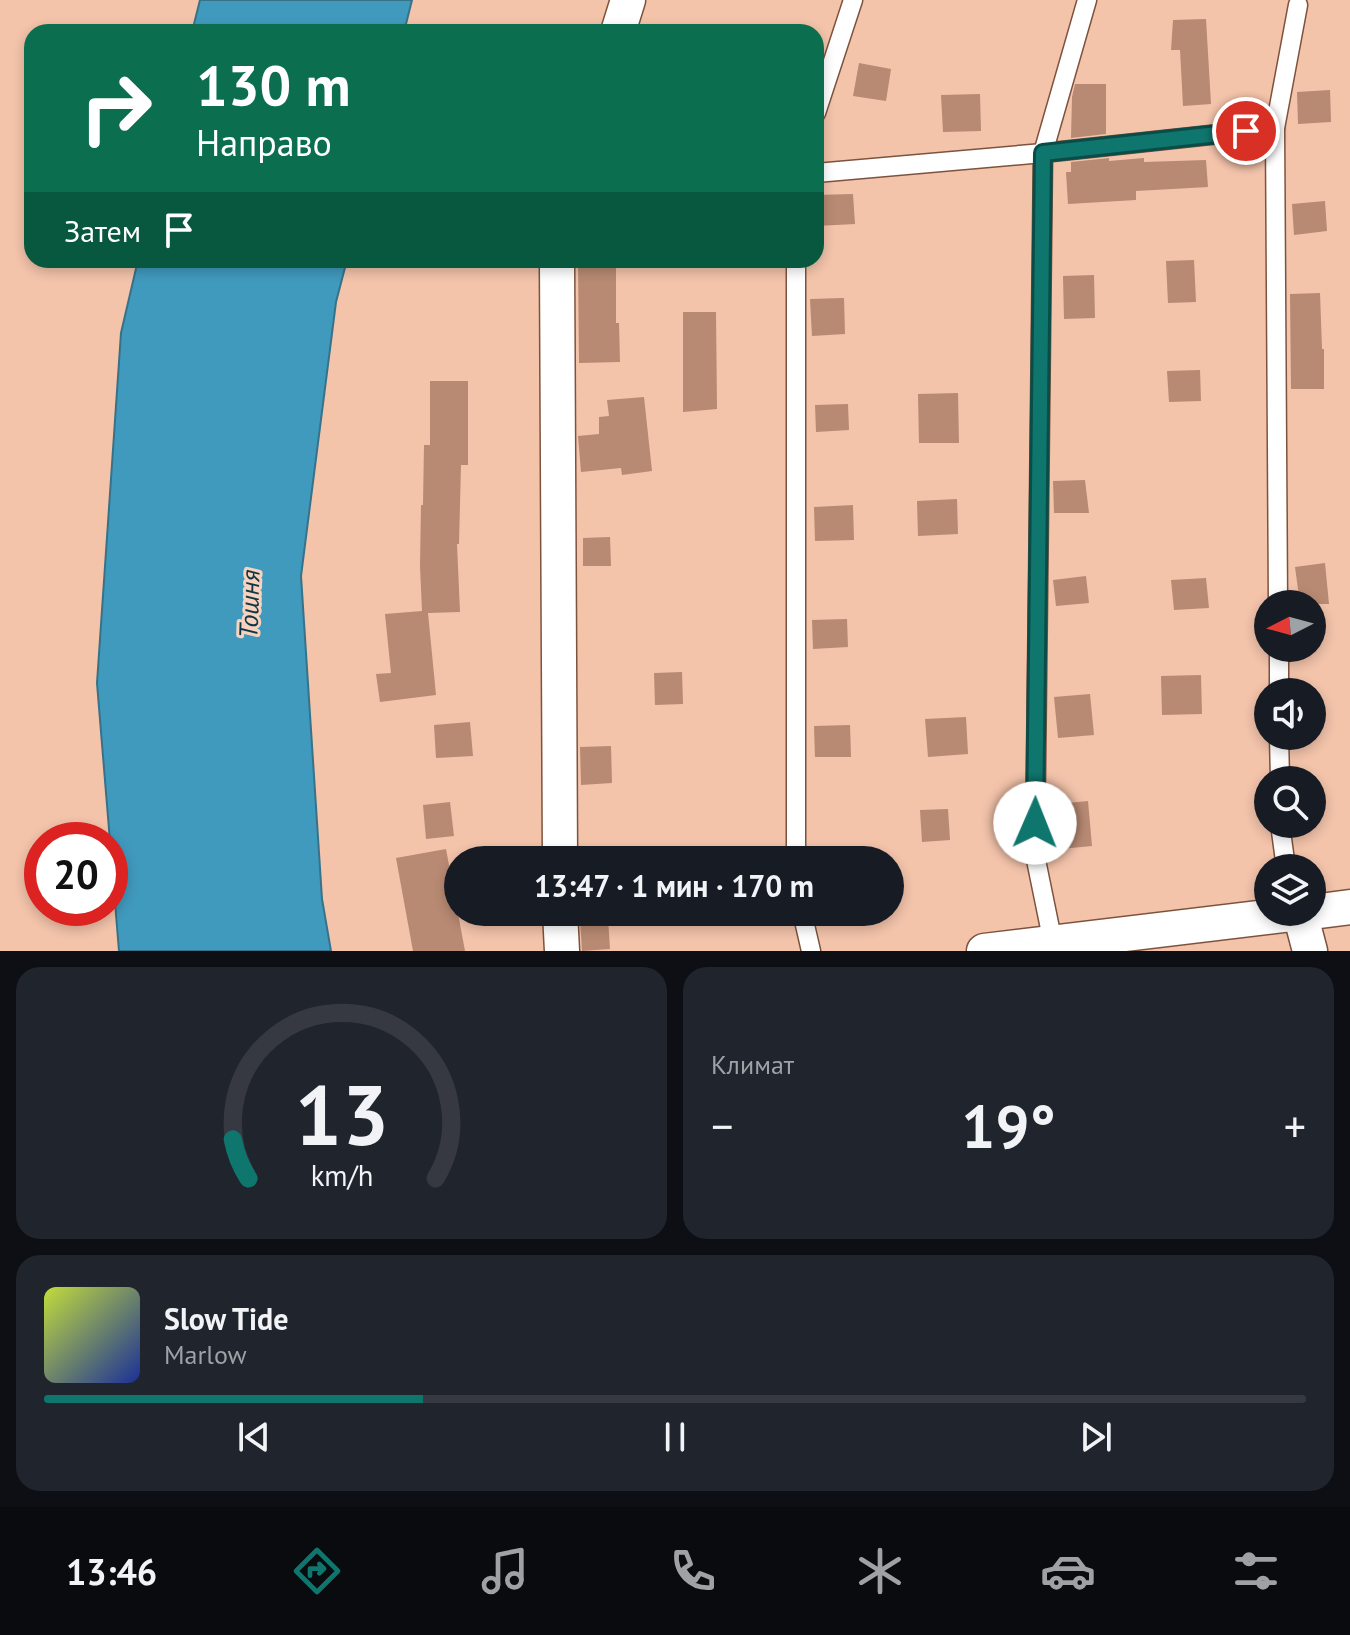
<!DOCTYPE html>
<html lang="ru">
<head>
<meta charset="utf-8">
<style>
	:root { --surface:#171b24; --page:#20242c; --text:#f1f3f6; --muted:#9ea1a6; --line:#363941; --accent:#0f766e }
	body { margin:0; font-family:"PT Sans",sans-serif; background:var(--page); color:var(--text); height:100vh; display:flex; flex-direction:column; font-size:30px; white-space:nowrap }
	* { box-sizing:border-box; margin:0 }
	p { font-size:26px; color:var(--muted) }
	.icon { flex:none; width:44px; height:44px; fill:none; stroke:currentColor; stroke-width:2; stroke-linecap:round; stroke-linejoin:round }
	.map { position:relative; height:951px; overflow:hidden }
	.panel { display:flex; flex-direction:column; gap:16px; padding:16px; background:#0d0f14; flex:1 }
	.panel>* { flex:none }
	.hud { position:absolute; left:24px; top:24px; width:800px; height:244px; border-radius:24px; box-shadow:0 4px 12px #0003; background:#0b6e4f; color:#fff; overflow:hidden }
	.needle { width:52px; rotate:264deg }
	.buttons { position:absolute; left:1254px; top:590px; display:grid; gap:16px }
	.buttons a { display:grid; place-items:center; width:72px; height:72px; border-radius:50%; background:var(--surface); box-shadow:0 4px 12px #0003; font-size:40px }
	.speed { position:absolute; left:24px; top:822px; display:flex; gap:16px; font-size:40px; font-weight:700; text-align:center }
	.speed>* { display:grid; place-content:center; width:104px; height:104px; border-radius:50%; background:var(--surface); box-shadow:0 4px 12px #0003; line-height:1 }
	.speed .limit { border:12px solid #d22; background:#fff; color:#111 }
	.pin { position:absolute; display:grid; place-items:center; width:68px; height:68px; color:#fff; margin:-34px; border:4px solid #fff; border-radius:50%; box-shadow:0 2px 8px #0007 }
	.me { position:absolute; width:88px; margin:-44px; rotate:1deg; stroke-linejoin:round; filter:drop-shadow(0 0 6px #0008) }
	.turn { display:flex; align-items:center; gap:28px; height:168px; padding:0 40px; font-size:36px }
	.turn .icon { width:104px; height:104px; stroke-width:2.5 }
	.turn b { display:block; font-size:56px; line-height:68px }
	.then { display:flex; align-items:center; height:76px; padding:0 40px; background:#0003; gap:16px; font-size:30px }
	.big { font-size:60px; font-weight:700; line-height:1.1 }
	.panel .card { flex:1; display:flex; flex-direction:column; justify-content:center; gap:12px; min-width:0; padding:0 28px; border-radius:24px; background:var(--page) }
	.panel .dial { align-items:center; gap:0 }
	.dial svg { height:208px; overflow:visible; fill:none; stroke:var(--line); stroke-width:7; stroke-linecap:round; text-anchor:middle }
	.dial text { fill:var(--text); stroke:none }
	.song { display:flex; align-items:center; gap:24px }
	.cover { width:96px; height:96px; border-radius:12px; background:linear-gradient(135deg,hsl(70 70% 55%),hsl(230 70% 35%)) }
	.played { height:8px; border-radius:4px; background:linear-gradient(90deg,var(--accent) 30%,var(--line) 30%) }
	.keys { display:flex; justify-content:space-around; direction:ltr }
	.heat { display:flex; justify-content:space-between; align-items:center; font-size:44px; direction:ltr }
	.panel .tiles { flex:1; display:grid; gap:16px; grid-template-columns:1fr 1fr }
	.card:last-child { grid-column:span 2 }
	.trip { position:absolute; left:444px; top:846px; width:460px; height:80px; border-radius:40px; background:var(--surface); box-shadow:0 4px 12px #0003; font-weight:700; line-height:80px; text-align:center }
	.tab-bar { display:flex; height:128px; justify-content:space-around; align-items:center; background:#090b0e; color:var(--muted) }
	.tab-bar .icon { width:56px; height:56px }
	.tab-bar .active { color:var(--accent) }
	.tab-bar b { font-size:36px; color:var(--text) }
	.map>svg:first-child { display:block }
	.water { fill:#409abe; stroke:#377288; stroke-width:2 }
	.building { fill:#b88a73 }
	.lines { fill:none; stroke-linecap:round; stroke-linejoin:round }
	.lane-casing { stroke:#7d533e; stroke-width:21 }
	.street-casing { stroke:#7d533e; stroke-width:37 }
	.lane { stroke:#fff; stroke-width:18 }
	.street { stroke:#fff; stroke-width:34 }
	.route-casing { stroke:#0a4d48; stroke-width:20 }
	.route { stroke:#0f766e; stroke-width:14 }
	.labels { text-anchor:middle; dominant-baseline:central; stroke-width:6; stroke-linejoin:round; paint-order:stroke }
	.water-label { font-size:26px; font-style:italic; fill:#0d3646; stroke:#f9d2be }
</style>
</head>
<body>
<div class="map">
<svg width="1350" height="951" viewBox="0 0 1350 951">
	<rect width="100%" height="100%" fill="#f3c3aa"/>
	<g class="water">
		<polygon points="200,0 412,0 404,32 192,32"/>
		<polygon points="138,260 347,260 336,302 301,576 322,899 331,951 119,951 97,683 121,333"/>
	</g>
	<g class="building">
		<polygon points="1206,19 1211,104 1183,106 1180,50 1171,50 1173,20"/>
		<polygon points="859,63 891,69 886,101 853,96"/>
		<polygon points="1075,84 1106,84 1106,134 1071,138 1072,97"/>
		<polygon points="1330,90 1331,122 1298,124 1297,92"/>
		<polygon points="980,94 981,131 943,132 941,95"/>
		<polygon points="1109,158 1109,161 1144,158 1144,162 1206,160 1208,187 1136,191 1136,200 1068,204 1066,172 1071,172 1071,162"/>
		<polygon points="853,194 855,224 816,226 816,195"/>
		<polygon points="1325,201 1327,231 1294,235 1292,204"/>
		<polygon points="578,260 616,260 616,323 619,323 620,362 579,363"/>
		<polygon points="1194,260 1196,302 1168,303 1166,261"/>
		<polygon points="1094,275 1095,318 1064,319 1063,276"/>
		<polygon points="1320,293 1322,349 1324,349 1324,389 1291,389 1290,294"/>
		<polygon points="844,298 845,334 812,336 810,299"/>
		<polygon points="683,312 716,312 717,409 683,412"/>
		<polygon points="1200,370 1201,401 1169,402 1167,371"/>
		<polygon points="430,381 468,381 468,465 461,465 459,544 457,544 460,612 428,613 436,695 380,702 376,674 391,673 385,614 422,611 420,566 421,505 423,505 424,445 430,445"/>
		<polygon points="958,393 959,443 919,443 918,394"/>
		<polygon points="644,397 652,471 622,475 621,468 581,472 578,436 599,434 599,417 609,416 607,400"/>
		<polygon points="848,404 849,430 816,432 815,405"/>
		<polygon points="1085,480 1089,513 1054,513 1053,481"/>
		<polygon points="957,499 958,534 918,536 917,501"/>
		<polygon points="853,505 854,540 815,541 814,507"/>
		<polygon points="610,537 611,566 583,566 583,538"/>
		<polygon points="1325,563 1329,604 1300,604 1295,567"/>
		<polygon points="1086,576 1089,603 1056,606 1053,580"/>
		<polygon points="1206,578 1209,608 1174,610 1171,580"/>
		<polygon points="847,619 848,647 813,649 812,620"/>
		<polygon points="682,672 683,704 655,705 654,673"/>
		<polygon points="1201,675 1202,714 1162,715 1161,676"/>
		<polygon points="1090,694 1094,735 1058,738 1054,697"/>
		<polygon points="966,717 968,754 928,757 925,719"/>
		<polygon points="470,722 473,756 436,758 434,725"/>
		<polygon points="850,725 851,757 815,757 814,726"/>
		<polygon points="611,746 612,783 581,785 580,747"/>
		<polygon points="1088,801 1092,846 1061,849 1057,804"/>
		<polygon points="450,802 454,836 426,839 423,805"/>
		<polygon points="948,809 950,840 922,842 920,810"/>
		<polygon points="446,849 465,951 413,951 396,858"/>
		<polygon points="608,918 610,949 582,951 580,920"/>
	</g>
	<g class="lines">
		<defs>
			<g id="lane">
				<polyline points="816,113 853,0"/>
				<polyline points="816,173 1043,153 1275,128"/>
				<polyline points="796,260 796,860"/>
				<polyline points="1278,604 1275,128 1298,5"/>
				<polyline points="1279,648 1279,692"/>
				<polyline points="1279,736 1280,780"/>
				<polyline points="1280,824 1286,868"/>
				<polyline points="802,912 811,951"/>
				<polyline points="1054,948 1035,855 1043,153 1087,0"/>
			</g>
			<g id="street">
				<polyline points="618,32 628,0"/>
				<polyline points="557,260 560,860"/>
				<polyline points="560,912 562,951"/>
				<polyline points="1312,912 1350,907"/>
				<polyline points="1300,913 1310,951"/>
				<polyline points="984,951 1308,912"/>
			</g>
		</defs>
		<use href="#lane" class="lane-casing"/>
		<use href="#street" class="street-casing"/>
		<use href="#lane" class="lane"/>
		<use href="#street" class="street"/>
	</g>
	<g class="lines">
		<defs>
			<polyline id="route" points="1035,823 1043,153 1246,131"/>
		</defs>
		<use href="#route" class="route-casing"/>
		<use href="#route" class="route"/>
	</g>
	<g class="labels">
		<g class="water-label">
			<text transform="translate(249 604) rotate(-88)">Тошня</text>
		</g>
	</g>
</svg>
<div class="buttons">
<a><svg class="needle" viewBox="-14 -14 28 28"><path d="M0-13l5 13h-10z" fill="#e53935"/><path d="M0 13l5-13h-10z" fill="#9ea1a6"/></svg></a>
<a><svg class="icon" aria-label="sound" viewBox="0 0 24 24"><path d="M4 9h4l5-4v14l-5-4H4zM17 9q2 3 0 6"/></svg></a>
<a><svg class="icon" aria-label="search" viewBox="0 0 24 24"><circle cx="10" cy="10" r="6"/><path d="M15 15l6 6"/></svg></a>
<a><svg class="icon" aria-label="layers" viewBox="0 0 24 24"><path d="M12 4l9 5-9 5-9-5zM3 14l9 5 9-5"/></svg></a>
</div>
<div class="speed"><div class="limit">20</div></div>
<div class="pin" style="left:1246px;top:131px;background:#d93025"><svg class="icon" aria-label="arrive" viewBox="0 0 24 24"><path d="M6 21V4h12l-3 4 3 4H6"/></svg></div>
<svg class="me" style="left:1035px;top:823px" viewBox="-20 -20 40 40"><circle r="19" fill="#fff"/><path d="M0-13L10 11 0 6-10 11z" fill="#0f766e"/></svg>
<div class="trip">13:47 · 1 мин · 170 m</div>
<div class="hud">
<div class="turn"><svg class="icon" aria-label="right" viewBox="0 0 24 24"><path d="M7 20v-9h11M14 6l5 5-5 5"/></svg><div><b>130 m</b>Направо</div></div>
<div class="then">Затем<svg class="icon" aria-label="arrive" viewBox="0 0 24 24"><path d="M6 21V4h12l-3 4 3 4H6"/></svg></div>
</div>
</div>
<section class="panel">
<div class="tiles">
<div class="card dial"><svg viewBox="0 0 100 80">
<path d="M14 69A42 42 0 1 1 86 69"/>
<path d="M14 69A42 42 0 0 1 8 54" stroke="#0f766e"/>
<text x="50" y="56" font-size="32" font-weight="700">13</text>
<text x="50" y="72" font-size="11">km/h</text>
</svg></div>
<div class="card"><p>Климат</p>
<div class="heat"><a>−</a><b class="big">19°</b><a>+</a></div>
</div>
<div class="card">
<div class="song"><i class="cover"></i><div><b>Slow Tide</b><p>Marlow</p></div></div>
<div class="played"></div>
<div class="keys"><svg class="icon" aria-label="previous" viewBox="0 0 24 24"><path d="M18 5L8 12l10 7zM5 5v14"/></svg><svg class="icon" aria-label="pause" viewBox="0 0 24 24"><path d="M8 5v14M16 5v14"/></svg><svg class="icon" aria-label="next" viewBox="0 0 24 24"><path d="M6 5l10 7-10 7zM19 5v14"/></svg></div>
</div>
</div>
</section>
<nav class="tab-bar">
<b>13:46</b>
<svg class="icon active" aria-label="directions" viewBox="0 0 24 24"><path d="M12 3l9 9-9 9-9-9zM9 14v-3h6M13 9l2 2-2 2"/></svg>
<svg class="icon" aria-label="music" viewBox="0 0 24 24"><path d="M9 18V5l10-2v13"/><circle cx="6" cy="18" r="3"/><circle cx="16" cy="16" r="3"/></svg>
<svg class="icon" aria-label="phone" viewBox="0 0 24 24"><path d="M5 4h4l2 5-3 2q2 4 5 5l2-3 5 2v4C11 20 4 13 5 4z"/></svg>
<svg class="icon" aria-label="climate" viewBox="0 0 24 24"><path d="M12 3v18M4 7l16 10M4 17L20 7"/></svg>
<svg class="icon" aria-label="car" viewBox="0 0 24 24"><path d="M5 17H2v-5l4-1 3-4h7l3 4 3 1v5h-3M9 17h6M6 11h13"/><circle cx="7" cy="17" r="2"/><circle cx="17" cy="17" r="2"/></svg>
<svg class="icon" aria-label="filters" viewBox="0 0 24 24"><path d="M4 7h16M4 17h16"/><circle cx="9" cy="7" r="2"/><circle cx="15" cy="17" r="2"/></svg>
</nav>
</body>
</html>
